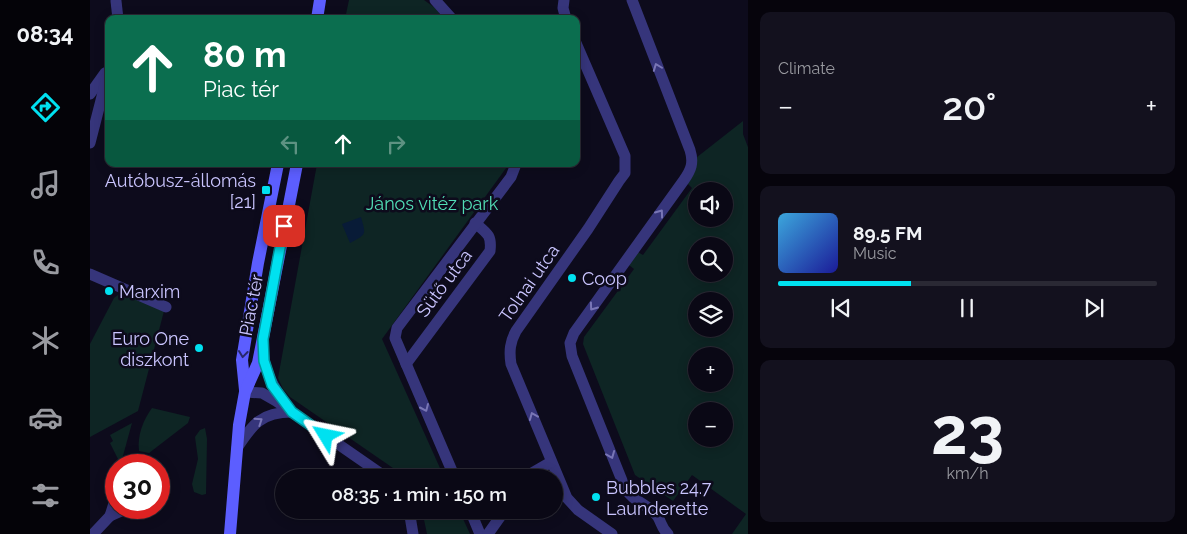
<!DOCTYPE html>
<html lang="en">
<head>
<meta charset="utf-8">
<style>
	:root { --surface:#0a0815; --page:#13111e; --text:#f1f3f6; --muted:#999aa0; --line:#2a2934; --accent:#00e1f0 }
	body { margin:0; font-family:Raleway,sans-serif; background:var(--page); color:var(--text); height:100vh; display:flex; flex-direction:column; font-size:19px; white-space:nowrap }
	* { box-sizing:border-box; margin:0 }
	p { font-size:16px; color:var(--muted) }
	.icon { flex:none; width:28px; height:28px; fill:none; stroke:currentColor; stroke-width:2; stroke-linecap:round; stroke-linejoin:round }
	.map { position:relative; flex:1; overflow:hidden }
	.panel { display:flex; flex-direction:column; gap:12px; padding:12px; background:#06040c; width:439px }
	.panel>* { flex:none }
	.banner { position:absolute; left:15px; top:15px; width:475px; height:152px; border-radius:10px; box-shadow:0 2px 12px #0003,0 0 0 1px var(--line); background:#0b6e4f; color:#fff; overflow:hidden }
	.controls { position:absolute; left:598px; top:182px; display:grid; gap:10px }
	.controls a { display:grid; place-items:center; width:45px; height:45px; border-radius:50%; background:var(--surface); box-shadow:0 2px 12px #0003,0 0 0 1px var(--line); font-size:25px }
	.speed { position:absolute; left:15px; top:454px; display:flex; gap:10px; font-size:25px; font-weight:700; text-align:center }
	.speed>* { display:grid; place-content:center; width:65px; height:65px; border-radius:50%; background:var(--surface); box-shadow:0 2px 12px #0003,0 0 0 1px var(--line); line-height:1 }
	.speed .limit { border:8px solid #d22; background:#fff; color:#111 }
	.pin { position:absolute; display:grid; place-items:center; width:42px; height:42px; color:#fff; margin:-21px; border-radius:10px; box-shadow:0 2px 8px #0006 }
	.me { position:absolute; width:55px; margin:-28px; rotate:305deg; stroke-linejoin:round; filter:drop-shadow(0 0 4px #0008) }
	.turn { display:flex; align-items:center; gap:18px; height:105px; padding:0 15px; font-size:22px }
	.turn .icon { width:65px; height:65px; stroke-width:2.5 }
	.turn b { display:block; font-size:35px; line-height:42px }
	.lanes { display:flex; align-items:center; height:48px; padding:0 15px; background:#0003; justify-content:center; gap:25px; direction:ltr }
	.lanes .off { opacity:.35 }
	.big { font-size:38px; font-weight:600; line-height:1.1 }
	.panel .widget { flex:1; display:flex; flex-direction:column; justify-content:center; gap:8px; min-width:0; padding:0 18px; border-radius:10px; background:var(--page) }
	.panel .dial { align-items:center; gap:0 }
	.dial b { font-size:65px; line-height:1 }
	.song { display:flex; align-items:center; gap:15px }
	.cover { width:60px; height:60px; border-radius:8px; background:linear-gradient(135deg,hsl(200 70% 55%),hsl(240 70% 35%)) }
	.played { height:5px; border-radius:2px; background:linear-gradient(90deg,var(--accent) 35%,var(--line) 35%) }
	.keys { display:flex; justify-content:space-around; direction:ltr }
	.heat { display:flex; justify-content:space-between; align-items:center; font-size:28px; direction:ltr }
	.trip { position:absolute; left:185px; top:469px; width:288px; height:50px; border-radius:25px; background:var(--surface); box-shadow:0 2px 12px #0003,0 0 0 1px var(--line); font-weight:600; line-height:50px; text-align:center }
	main { display:flex; flex:1; min-height:0 }
	.tab-bar { display:flex; flex-direction:column; width:90px; justify-content:space-around; align-items:center; background:#040308; color:var(--muted) }
	.tab-bar .icon { width:35px; height:35px }
	.tab-bar .current { color:var(--accent) }
	.tab-bar b { font-size:22px; color:var(--text) }
	.map>svg:first-child { display:block }
	.green { fill:#0e2524; fill-rule:evenodd }
	.water { fill:#081b37 }
	.lines { fill:none; stroke-linecap:round; stroke-linejoin:round }
	.minor { stroke:#36357b; stroke-width:11 }
	.secondary { stroke:#5c5eff; stroke-width:12 }
	.oneway { stroke:#7976b6 }
	.oneway2 { stroke:#29286b }
	.route-casing { stroke:#00929c; stroke-width:12 }
	.route { stroke:#00e1f0; stroke-width:9 }
	.poi-dot { fill:#00e1f0; stroke:#0d0b1c; stroke-width:2 }
	.labels { text-anchor:middle; dominant-baseline:central; stroke-width:5; stroke-linejoin:round; paint-order:stroke }
	.poi-label { font-size:18px; fill:#cac5ff; stroke:#0d0b1c; text-anchor:start }
	.park-label { font-size:18px; fill:#52deb6; stroke:#0d0b1c }
	.street-label { font-size:18px; fill:#cac5ff; stroke:#0d0b1c }
</style>
</head>
<body>
<main>
<nav class="tab-bar">
<b>08:34</b>
<svg class="icon current" aria-label="directions" viewBox="0 0 24 24"><path d="M12 3l9 9-9 9-9-9zM9 14v-3h6M13 9l2 2-2 2"/></svg>
<svg class="icon" aria-label="music" viewBox="0 0 24 24"><path d="M9 18V5l10-2v13"/><circle cx="6" cy="18" r="3"/><circle cx="16" cy="16" r="3"/></svg>
<svg class="icon" aria-label="phone" viewBox="0 0 24 24"><path d="M5 4h4l2 5-3 2q2 4 5 5l2-3 5 2v4C11 20 4 13 5 4z"/></svg>
<svg class="icon" aria-label="climate" viewBox="0 0 24 24"><path d="M12 3v18M4 7l16 10M4 17L20 7"/></svg>
<svg class="icon" aria-label="car" viewBox="0 0 24 24"><path d="M5 17H2v-5l4-1 3-4h7l3 4 3 1v5h-3M9 17h6M6 11h13"/><circle cx="7" cy="17" r="2"/><circle cx="17" cy="17" r="2"/></svg>
<svg class="icon" aria-label="filters" viewBox="0 0 24 24"><path d="M4 7h16M4 17h16"/><circle cx="9" cy="7" r="2"/><circle cx="15" cy="17" r="2"/></svg>
</nav>
<div class="map">
<svg width="659" height="534" viewBox="0 0 659 534">
	<rect width="100%" height="100%" fill="#0d0b1c"/>
	<g class="green">
		<polygon points="259,0 334,0 345,8 354,19 255,19"/>
		<path d="M 653,121 L 653,134 L 659,150 L 658,534 L 642,534 L 656,514 L 602,475 L 583,501 L 545,475 L 493,344 L 494,337 L 544,269 L 535,262 L 546,251 L 553,255 L 602,188 L 594,180 L 602,161 ZM 606,191 L 634,191 L 634,219 L 606,219 ZM 606,246 L 634,246 L 634,274 L 606,274 ZM 606,301 L 634,301 L 634,329 L 606,329 ZM 606,356 L 634,356 L 634,384 L 606,384 ZM 606,411 L 634,411 L 634,439 L 606,439 Z"/>
		<polygon points="227,164 419,164 292,339 354,477 316,477 200,397 193,389 188,378"/>
		<polygon points="32,292 74,311 48,411 0,437 0,344 24,298"/>
		<path d="M 62,408 L 100,417 L 98,423 L 59,453 L 49,451 C 47,436 53,420 62,408 Z"/>
		<polygon points="42,423 31,463 30,463 20,443 23,441 20,435"/>
		<polygon points="115,428 117,439 116,494 112,495 104,492 102,484 108,459 105,437 110,430"/>
		<polygon points="332,510 369,510 380,534 337,534"/>
	</g>
	<path class="water" d="M 271,217 C 276,235 277,234 260,243 L 252,224 Z"/>
	<g class="lines">
		<g class="minor">
			<polyline points="345,0 362,19"/>
			<polyline points="474,0 473,8 476,19"/>
			<path d="M 542,0 L 600,150 C 604,163 601,170 594,180 L 484,333 L 480,343 L 482,356 L 535,488 C 543,502 560,505 568,517 C 572,524 572,529 578,534"/>
			<polyline points="26,1 28,19"/>
			<path d="M 486,43 L 535,156 L 535,173 L 529,181 L 498,229 L 426,331 C 420,342 419,351 421,364 L 477,498 L 488,510 L 522,534"/>
			<polyline points="0,94 15,73"/>
			<polyline points="0,143 19,69"/>
			<polyline points="0,274 76,307"/>
			<path d="M 173,349 C 174,371 183,387 196,404"/>
			<path d="M 316,364 L 400,251 C 402,235 397,233 385,223"/>
			<polyline points="155,392 172,393 186,401 297,478"/>
			<path d="M 147,448 C 162,425 171,412 202,412"/>
			<polyline points="365,478 305,338 307,328 421,177 426,164"/>
			<polyline points="438,478 442,473 461,462"/>
			<polyline points="319,510 323,534"/>
			<polyline points="380,510 390,534"/>
			<polyline points="20,516 26,497"/>
			<polyline points="3,534 20,516 38,508"/>
			<polyline points="398,534 415,510"/>
		</g>
		<g class="secondary">
			<polyline points="227,19 230,0"/>
			<polyline points="155,390 152,360 168,263 188,164"/>
			<polyline points="140,534 149,425 155,392 168,363 207,164"/>
		</g>
	</g>
	<defs><path id="oneway-chevron" d="M-2-3.5L2.5 0L-2 3.5" fill="none" stroke-width="1.6" stroke-linecap="round" stroke-linejoin="round" transform="scale(1.25)"/></defs>
	<g class="oneway">
		<use href="#oneway-chevron" transform="translate(567 67) rotate(-111)"/>
		<use href="#oneway-chevron" transform="translate(570 213) rotate(-54)"/>
		<use href="#oneway-chevron" transform="translate(503 307) rotate(126)"/>
		<use href="#oneway-chevron" transform="translate(335 408) rotate(66)"/>
		<use href="#oneway-chevron" transform="translate(443 416) rotate(-112)"/>
		<use href="#oneway-chevron" transform="translate(169 421) rotate(-34)"/>
		<use href="#oneway-chevron" transform="translate(521 455) rotate(68)"/>
	</g>
	<use class="oneway2" href="#oneway-chevron" transform="translate(153 354) rotate(97)"/>
	<g class="lines">
		<defs>
			<polyline id="route" points="194,226 173,339 174,361 182,385 202,412 236,436"/>
		</defs>
		<use href="#route" class="route-casing"/>
		<use href="#route" class="route"/>
	</g>
	<g class="poi-dot">
		<rect x="171" y="185" width="10" height="10" rx="2.5"/>
		<circle cx="482" cy="278" r="5"/>
		<circle cx="19" cy="291" r="5"/>
		<circle cx="109" cy="348" r="5"/>
		<circle cx="506" cy="497" r="5"/>
	</g>
	<g class="labels">
		<g class="poi-label">
			<text x="166" y="180" text-anchor="end">Autóbusz-állomás<tspan x="166" dy="21">[21]</tspan></text>
			<text x="492" y="278">Coop</text>
			<text x="29" y="291">Marxim</text>
			<text x="99" y="338" text-anchor="end">Euro One<tspan x="99" dy="21">diszkont</tspan></text>
			<text x="516" y="487">Bubbles 24.7<tspan x="516" dy="21">Launderette</tspan></text>
		</g>
		<g class="park-label">
			<text x="342" y="203">János vitéz park</text>
		</g>
		<g class="street-label">
			<text transform="translate(354 283) rotate(-53)">Sütő utca</text>
			<text transform="translate(439 283) rotate(-55)">Tolnai utca</text>
			<text transform="translate(161 305) rotate(-79)">Piac tér</text>
		</g>
	</g>
</svg>
<div class="controls">
<a><svg class="icon" aria-label="sound" viewBox="0 0 24 24"><path d="M4 9h4l5-4v14l-5-4H4zM17 9q2 3 0 6"/></svg></a>
<a><svg class="icon" aria-label="search" viewBox="0 0 24 24"><circle cx="10" cy="10" r="6"/><path d="M15 15l6 6"/></svg></a>
<a><svg class="icon" aria-label="layers" viewBox="0 0 24 24"><path d="M12 4l9 5-9 5-9-5zM3 14l9 5 9-5"/></svg></a>
<a>+</a>
<a>−</a>
</div>
<div class="speed"><div class="limit">30</div></div>
<div class="pin" style="left:194px;top:226px;background:#d93025"><svg class="icon" aria-label="arrive" viewBox="0 0 24 24"><path d="M6 21V4h12l-3 4 3 4H6"/></svg></div>
<svg class="me" style="left:236px;top:436px" viewBox="-20 -20 40 40"><path d="M0-17L14 15 0 8-14 15z" fill="#00e1f0" stroke="#fff" stroke-width="4"/></svg>
<div class="trip">08:35 · 1 min · 150 m</div>
<div class="banner">
<div class="turn"><svg class="icon" aria-label="ahead" viewBox="0 0 24 24"><path d="M12 20V5M6 11l6-6 6 6"/></svg><div><b>80 m</b>Piac tér</div></div>
<div class="lanes"><svg class="icon off" aria-label="left" viewBox="0 0 24 24"><path d="M17 20v-9H6M10 6l-5 5 5 5"/></svg><svg class="icon" aria-label="ahead" viewBox="0 0 24 24"><path d="M12 20V5M6 11l6-6 6 6"/></svg><svg class="icon off" aria-label="right" viewBox="0 0 24 24"><path d="M7 20v-9h11M14 6l5 5-5 5"/></svg></div>
</div>
</div>
<section class="panel">
<div class="widget"><p>Climate</p>
<div class="heat"><a>−</a><b class="big">20°</b><a>+</a></div>
</div>
<div class="widget">
<div class="song"><i class="cover"></i><div><b>89.5 FM</b><p>Music</p></div></div>
<div class="played"></div>
<div class="keys"><svg class="icon" aria-label="previous" viewBox="0 0 24 24"><path d="M18 5L8 12l10 7zM5 5v14"/></svg><svg class="icon" aria-label="pause" viewBox="0 0 24 24"><path d="M8 5v14M16 5v14"/></svg><svg class="icon" aria-label="next" viewBox="0 0 24 24"><path d="M6 5l10 7-10 7zM19 5v14"/></svg></div>
</div>
<div class="widget dial"><b>23</b><p>km/h</p></div>
</section>
</main>
</body>
</html>
